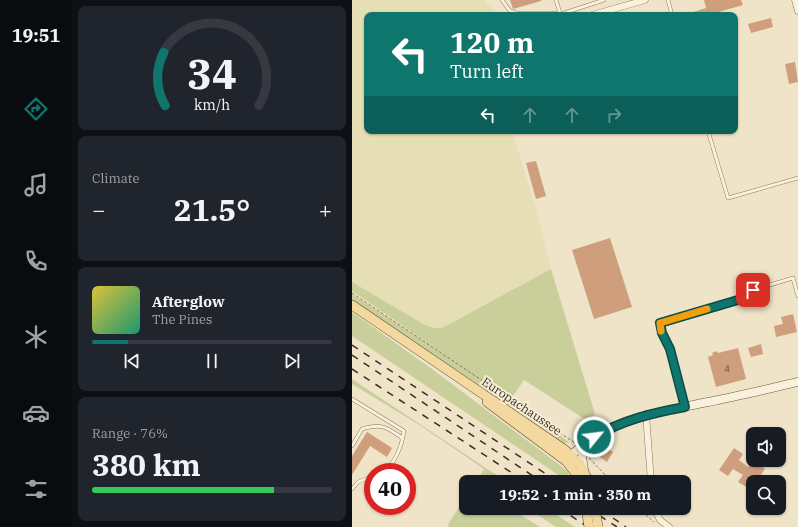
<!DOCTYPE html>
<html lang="en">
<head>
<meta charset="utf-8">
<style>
	:root { --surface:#171b24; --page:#20242c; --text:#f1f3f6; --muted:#9ea1a6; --line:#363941; --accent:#0f766e }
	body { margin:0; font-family:"IBM Plex Serif",serif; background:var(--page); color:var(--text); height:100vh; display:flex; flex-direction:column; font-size:15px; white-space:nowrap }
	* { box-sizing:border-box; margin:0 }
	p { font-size:13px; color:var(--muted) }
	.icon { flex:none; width:22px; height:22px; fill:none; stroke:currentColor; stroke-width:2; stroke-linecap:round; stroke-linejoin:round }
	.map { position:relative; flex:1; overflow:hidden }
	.sheet { display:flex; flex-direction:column; gap:6px; padding:6px; background:#0d0f14; width:280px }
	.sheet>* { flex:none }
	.top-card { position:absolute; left:12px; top:12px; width:374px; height:122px; border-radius:8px; box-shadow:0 1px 3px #0004; background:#0f766e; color:#fff; overflow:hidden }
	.buttons { position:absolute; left:394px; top:427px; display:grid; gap:8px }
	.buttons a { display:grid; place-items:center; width:40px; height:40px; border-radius:8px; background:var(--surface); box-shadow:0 1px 3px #0004; font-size:20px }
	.speed { position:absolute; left:12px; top:463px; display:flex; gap:8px; font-size:20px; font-weight:700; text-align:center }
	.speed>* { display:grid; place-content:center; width:52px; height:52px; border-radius:50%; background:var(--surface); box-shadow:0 1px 3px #0004; line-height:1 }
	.speed .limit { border:6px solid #d22; background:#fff; color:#111 }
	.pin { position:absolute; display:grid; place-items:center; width:34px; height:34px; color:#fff; margin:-17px; border-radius:8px; box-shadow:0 2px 6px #0006 }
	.me { position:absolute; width:44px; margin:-22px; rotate:61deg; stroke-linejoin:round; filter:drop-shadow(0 0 3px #0008) }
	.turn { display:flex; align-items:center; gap:14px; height:84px; padding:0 20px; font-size:18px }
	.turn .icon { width:52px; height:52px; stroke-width:2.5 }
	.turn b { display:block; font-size:28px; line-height:34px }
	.lanes { display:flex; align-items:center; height:38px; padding:0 20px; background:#0003; justify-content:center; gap:20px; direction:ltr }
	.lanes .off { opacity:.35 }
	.big { font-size:30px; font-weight:800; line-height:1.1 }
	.sheet .card { flex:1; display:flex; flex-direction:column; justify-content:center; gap:6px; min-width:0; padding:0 14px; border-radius:8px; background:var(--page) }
	.sheet .dial { align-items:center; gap:0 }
	.dial svg { height:104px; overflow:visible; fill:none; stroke:var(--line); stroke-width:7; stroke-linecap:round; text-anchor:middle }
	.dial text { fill:var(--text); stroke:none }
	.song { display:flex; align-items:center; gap:12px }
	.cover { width:48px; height:48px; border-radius:6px; background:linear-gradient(135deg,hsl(50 70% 55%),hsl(160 70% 35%)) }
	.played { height:4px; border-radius:2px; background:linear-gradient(90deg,var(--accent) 15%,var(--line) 15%) }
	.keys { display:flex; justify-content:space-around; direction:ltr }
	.heat { display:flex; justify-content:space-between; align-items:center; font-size:22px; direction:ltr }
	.charge { height:6px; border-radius:3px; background:linear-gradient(90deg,#34c759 76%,var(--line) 0) }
	.trip { position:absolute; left:107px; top:475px; width:232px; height:40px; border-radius:8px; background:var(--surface); box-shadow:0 1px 3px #0004; font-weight:800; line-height:40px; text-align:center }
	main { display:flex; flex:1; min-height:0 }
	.dock { display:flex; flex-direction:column; width:72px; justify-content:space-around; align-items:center; background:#090b0e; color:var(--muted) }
	.dock .icon { width:28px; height:28px }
	.dock .active { color:var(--accent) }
	.dock b { font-size:18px; color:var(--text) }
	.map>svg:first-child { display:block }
	.farmland { fill:#e6deb5 }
	.green { fill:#c9cf9b }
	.building { fill:#cf9f7d }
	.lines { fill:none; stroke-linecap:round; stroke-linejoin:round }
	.lane-casing { stroke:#8d765c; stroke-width:4 }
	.street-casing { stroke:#8d765c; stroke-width:7 }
	.secondary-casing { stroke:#6f573f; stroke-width:9 }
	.primary-casing { stroke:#5b4430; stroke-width:10 }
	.path { stroke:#8d765c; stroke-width:1; stroke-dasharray:3 2; stroke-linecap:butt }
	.lane { stroke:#faf1dc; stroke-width:3 }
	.street { stroke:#faf1dc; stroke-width:6 }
	.secondary { stroke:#faf1dc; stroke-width:8 }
	.primary { stroke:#f3d9a0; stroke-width:9 }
	.rail { stroke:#3d2e20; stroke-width:1.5; stroke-dasharray:7 7; stroke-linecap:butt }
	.primary-bridge-casing { stroke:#5b4430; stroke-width:10; stroke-linecap:butt }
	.primary-bridge { stroke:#f3d9a0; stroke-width:9 }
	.route-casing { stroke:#0a4d48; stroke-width:10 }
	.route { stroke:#0f766e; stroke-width:7 }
	.slow { stroke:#f59e0b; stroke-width:7 }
	.labels { text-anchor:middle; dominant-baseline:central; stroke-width:4; stroke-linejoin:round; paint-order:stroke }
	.number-label { font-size:10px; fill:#624a37 }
	.street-label { font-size:12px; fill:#3d2e20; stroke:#f7eed8 }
</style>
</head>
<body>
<main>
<nav class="dock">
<b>19:51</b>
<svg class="icon active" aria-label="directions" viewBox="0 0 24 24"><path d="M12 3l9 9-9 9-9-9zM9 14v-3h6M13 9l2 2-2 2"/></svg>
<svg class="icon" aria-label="music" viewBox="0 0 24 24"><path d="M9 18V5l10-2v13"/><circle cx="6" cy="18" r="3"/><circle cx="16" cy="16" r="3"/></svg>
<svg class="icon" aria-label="phone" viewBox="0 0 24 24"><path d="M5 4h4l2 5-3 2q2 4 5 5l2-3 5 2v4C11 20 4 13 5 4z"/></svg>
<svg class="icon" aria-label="climate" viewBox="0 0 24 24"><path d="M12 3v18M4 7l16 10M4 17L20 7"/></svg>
<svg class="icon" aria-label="car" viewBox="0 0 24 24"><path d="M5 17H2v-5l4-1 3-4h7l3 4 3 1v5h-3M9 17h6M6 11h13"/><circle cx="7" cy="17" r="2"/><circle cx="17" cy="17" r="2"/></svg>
<svg class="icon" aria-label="filters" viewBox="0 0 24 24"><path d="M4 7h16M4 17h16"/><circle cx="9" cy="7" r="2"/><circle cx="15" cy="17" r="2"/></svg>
</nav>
<section class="sheet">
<div class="card dial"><svg viewBox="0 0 100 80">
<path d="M14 69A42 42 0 1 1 86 69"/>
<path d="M14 69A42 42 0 0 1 13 28" stroke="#0f766e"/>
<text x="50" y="56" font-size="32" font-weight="700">34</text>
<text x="50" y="72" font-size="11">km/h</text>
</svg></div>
<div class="card"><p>Climate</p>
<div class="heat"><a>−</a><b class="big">21.5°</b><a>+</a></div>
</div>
<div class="card">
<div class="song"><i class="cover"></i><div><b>Afterglow</b><p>The Pines</p></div></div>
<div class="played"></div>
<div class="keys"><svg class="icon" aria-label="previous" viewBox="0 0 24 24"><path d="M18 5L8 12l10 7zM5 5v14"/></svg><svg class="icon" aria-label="pause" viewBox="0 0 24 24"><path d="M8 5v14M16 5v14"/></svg><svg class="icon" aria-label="next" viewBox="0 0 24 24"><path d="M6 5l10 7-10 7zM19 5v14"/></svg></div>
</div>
<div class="card"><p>Range · 76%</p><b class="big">380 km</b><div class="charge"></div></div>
</section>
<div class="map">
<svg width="446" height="527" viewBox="0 0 446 527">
	<rect width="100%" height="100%" fill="#f0e4c8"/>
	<polygon class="farmland" points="0,0 132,0 145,14 15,15 15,131 160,131 184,209 199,269 90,328 82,328 73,325 0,282"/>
	<g class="green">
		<polygon points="199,269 243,414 237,422 172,380 159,399 217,442 211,444 119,380 80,355 0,300 0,294 105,363 0,291 0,282 73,325 82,328 90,328"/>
		<polygon points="0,312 80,369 217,472 214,480 0,336"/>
		<polygon points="0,379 155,482 135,482 127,477 132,469 69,426 0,384"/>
		<polygon points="114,497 114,508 158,508 188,527 97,527 96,524"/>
		<polygon points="175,508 194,508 223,527 204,527"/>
	</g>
	<g class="building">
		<polygon points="158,0 189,0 189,1 161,9"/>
		<polygon points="352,0 389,0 391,5 356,15 332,15 354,8"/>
		<polygon points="419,18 421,27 399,33 396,24"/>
		<polygon points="443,62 446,82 437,84 433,64"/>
		<polygon points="184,161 194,196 184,199 174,163"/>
		<polygon points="258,238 280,307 242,319 220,250"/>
		<polygon points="441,314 445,332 424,337 422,326 431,324 429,317"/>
		<polygon points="409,344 411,354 399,357 396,348"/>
		<polygon points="386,348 394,379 364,387 356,357 361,355 360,353 365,351 366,353"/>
		<polygon points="15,432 40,448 35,457 18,446 0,475 0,456"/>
		<polygon points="250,445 261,452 255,462 244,454"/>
		<polygon points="382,448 391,454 387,460 396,467 401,460 413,469 404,482 401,482 399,490 386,482 391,475 381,469 376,476 367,470"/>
	</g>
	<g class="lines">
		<defs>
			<g id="lane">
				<polyline points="150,0 158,11 165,13 212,13 252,0"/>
				<polyline points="204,0 208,13"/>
				<polyline points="316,0 320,15"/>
				<polyline points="356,131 376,198 446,178"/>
				<path d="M 0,399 L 52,431 C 50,445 43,466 29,472"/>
				<polyline points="332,405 318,349 310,333 308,323 396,297 401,290 441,278 446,296"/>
				<path d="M 0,446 L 10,429 C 29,423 34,427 49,437 L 50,439"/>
				<polyline points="0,489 6,482 21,476"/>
			</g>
			<g id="street">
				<polyline points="443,0 446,11"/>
				<polyline points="240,15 293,0"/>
				<polyline points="294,414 299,482"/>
				<polyline points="302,508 308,520 317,527"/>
			</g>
			<g id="secondary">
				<polyline points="232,444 230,457 232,470"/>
				<path d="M 214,460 C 258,417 299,414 356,402 C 386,396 416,389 446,382"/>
			</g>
			<g id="primary">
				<polyline points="0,305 213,450 228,464 237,482"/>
				<polyline points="135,402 214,461 222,471 228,482"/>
			</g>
		</defs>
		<use href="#lane" class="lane-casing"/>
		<use href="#street" class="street-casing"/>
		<use href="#secondary" class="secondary-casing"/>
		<use href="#primary" class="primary-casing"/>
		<g class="path">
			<polyline points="0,293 223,443"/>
			<polyline points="237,458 260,482"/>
			<polyline points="286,508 302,522"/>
			<polyline points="291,512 293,508"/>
		</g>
		<use href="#lane" class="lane"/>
		<use href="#street" class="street"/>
		<use href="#secondary" class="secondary"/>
		<use href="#primary" class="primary"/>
		<g class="rail">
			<polyline points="0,345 206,482"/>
			<polyline points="0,355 190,482"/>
			<polyline points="0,369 174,482"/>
			<polyline points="207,508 236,527"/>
			<polyline points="236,508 265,527"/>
			<polyline points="261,518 274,527"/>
		</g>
		<defs>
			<g id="primary-bridge">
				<polyline points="234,508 237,527"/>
				<polyline points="243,508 246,527"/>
			</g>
		</defs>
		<use href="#primary-bridge" class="primary-bridge-casing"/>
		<use href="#primary-bridge" class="primary-bridge"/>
	</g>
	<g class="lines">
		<defs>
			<path id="route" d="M 242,437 C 271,420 300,413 333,407 L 318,349 L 310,333 L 308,323 L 396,297 L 401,290"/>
		</defs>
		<use href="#route" class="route-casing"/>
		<use href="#route" class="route"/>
		<polyline class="slow" points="309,331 308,323 355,309"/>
	</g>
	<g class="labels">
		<g class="number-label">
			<text x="375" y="368">4</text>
		</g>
		<g class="street-label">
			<text transform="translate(170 406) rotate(34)">Europachaussee</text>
		</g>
	</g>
</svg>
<div class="buttons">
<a><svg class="icon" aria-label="sound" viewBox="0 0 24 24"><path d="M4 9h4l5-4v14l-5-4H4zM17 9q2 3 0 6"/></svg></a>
<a><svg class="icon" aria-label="search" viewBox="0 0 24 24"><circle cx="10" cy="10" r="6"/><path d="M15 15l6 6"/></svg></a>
</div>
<div class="speed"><div class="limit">40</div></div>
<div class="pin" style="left:401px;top:290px;background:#d93025"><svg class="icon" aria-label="arrive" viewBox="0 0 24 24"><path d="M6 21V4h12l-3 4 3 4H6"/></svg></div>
<svg class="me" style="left:242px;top:437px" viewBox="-20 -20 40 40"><circle r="17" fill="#0f766e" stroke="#fff" stroke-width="3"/><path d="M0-11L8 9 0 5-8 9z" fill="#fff"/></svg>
<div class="trip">19:52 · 1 min · 350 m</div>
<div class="top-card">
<div class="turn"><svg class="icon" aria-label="left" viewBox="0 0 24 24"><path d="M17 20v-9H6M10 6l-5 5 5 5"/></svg><div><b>120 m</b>Turn left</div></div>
<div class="lanes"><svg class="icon" aria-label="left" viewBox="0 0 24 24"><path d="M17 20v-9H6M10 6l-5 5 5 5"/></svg><svg class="icon off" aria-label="ahead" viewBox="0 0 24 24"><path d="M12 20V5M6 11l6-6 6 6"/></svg><svg class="icon off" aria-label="ahead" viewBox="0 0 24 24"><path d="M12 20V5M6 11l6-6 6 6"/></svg><svg class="icon off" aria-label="right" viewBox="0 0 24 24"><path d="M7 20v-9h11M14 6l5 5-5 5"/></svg></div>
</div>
</div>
</main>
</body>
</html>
